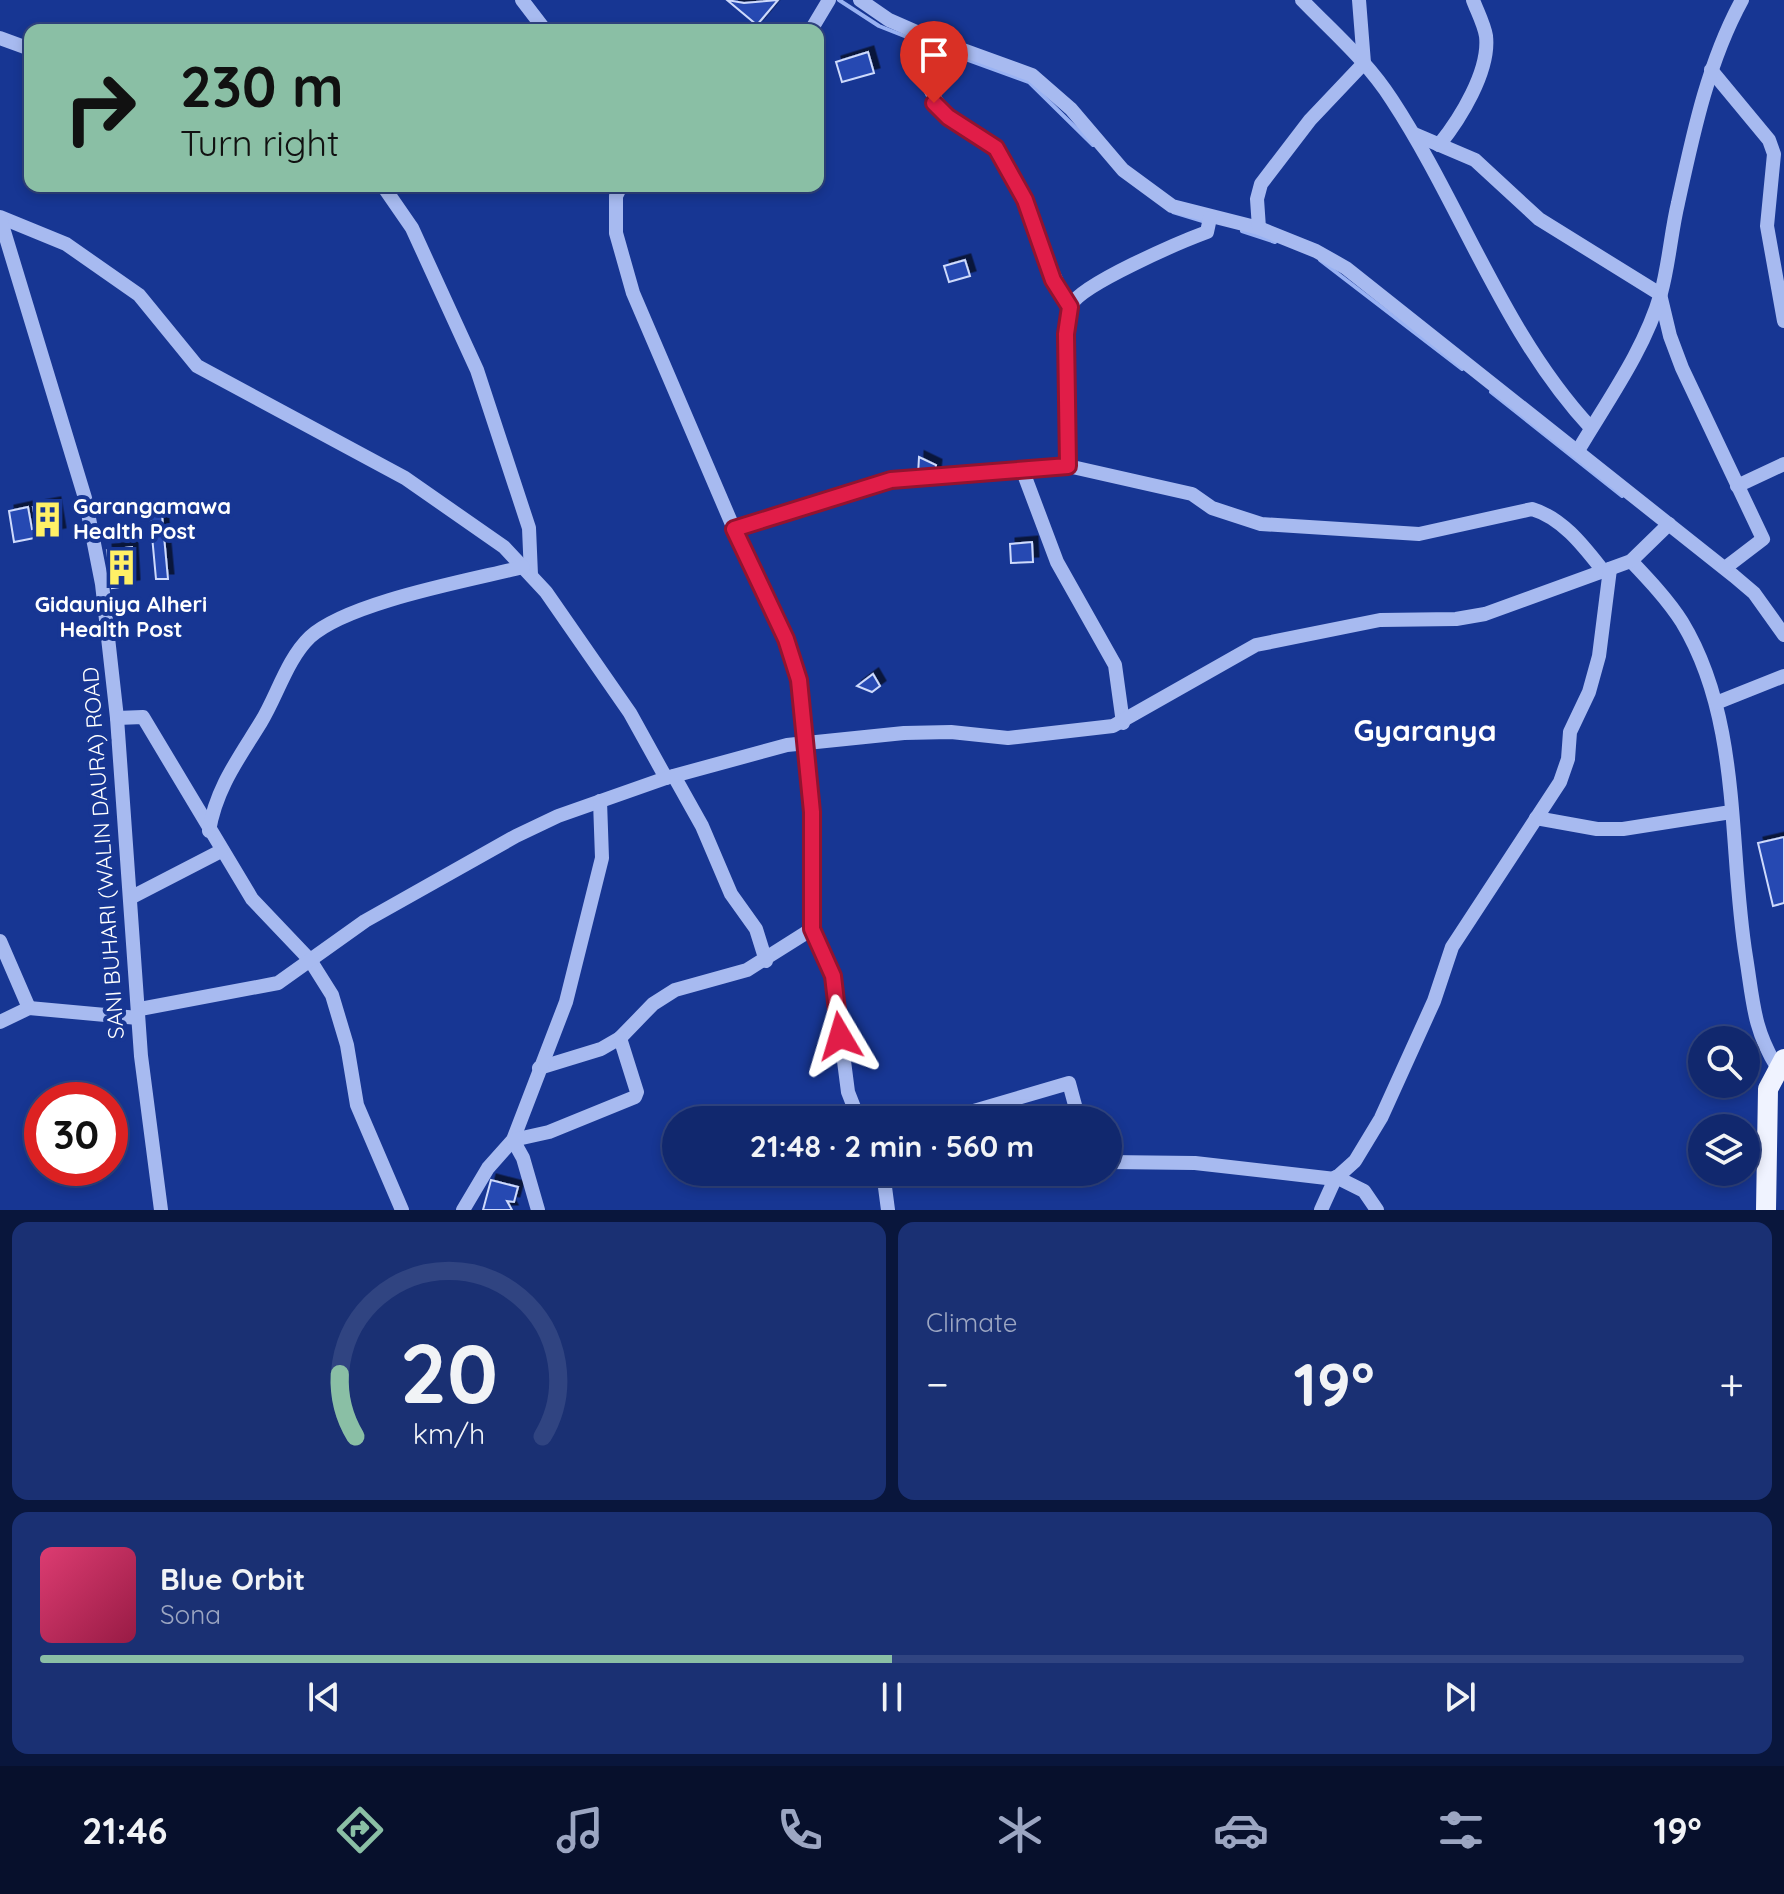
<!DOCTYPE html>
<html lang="en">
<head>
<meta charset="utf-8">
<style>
	:root { --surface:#11286e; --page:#1a3073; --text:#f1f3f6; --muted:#9ca6c2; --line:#304481; --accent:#8abfa5 }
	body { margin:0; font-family:Quicksand,sans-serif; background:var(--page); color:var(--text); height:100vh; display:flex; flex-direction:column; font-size:30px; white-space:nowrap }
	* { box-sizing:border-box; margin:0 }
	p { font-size:26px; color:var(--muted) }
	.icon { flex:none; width:44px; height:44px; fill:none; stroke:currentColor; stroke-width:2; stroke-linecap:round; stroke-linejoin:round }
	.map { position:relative; height:1210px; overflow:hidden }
	.panel { display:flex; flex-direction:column; gap:12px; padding:12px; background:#09163c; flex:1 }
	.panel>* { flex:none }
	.hud { position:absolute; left:24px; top:24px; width:800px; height:168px; border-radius:16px; box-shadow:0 4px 12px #0003,0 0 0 2px var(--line); background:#8abfa5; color:#111; overflow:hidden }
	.fabs { position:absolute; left:1688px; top:1026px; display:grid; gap:16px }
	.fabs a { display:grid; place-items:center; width:72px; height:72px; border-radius:50%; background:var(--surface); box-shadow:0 4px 12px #0003,0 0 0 2px var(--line); font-size:40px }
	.speed { position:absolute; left:24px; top:1082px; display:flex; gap:16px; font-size:40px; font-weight:700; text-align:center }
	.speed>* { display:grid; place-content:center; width:104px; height:104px; border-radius:50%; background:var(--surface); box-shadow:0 4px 12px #0003,0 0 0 2px var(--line); line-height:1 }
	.speed .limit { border:12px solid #d22; background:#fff; color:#111 }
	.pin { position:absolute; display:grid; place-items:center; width:68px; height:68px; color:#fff; margin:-82px -34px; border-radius:50% 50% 50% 0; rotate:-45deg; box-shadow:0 0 8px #0007 }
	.pin .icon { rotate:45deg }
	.me { position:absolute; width:88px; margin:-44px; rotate:353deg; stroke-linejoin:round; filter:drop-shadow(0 0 6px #0008) }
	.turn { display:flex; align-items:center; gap:28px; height:168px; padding:0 24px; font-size:36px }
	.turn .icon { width:104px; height:104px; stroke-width:2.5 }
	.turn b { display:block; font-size:56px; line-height:68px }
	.big { font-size:60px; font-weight:700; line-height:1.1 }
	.panel .card { flex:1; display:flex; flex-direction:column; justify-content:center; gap:12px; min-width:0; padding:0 28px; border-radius:16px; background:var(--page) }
	.panel .dial { align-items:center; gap:0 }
	.dial svg { height:208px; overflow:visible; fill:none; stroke:var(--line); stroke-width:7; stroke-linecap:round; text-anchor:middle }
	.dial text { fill:var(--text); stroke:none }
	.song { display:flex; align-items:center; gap:24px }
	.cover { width:96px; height:96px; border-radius:12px; background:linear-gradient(135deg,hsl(340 70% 55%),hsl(340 70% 35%)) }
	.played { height:8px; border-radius:4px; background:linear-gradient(90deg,var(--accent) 50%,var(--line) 50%) }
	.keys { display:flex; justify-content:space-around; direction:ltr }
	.heat { display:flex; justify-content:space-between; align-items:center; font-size:44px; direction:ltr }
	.panel .tiles { flex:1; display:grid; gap:12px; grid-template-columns:1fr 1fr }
	.card:last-child { grid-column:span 2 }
	.trip { position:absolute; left:662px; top:1106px; width:460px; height:80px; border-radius:40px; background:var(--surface); box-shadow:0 4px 12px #0003,0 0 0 2px var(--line); font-weight:700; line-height:80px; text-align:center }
	.tab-bar { display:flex; height:128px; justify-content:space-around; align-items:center; background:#07102c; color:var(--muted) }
	.tab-bar .icon { width:56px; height:56px }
	.tab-bar .on { color:var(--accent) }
	.tab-bar b { font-size:36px; color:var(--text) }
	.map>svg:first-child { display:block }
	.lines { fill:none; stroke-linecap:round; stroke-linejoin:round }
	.stream { stroke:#99b2f3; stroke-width:4 }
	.building { fill:#264ab2; stroke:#cedafc; stroke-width:2; filter:url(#shadow) }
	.minor { stroke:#a7baf0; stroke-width:14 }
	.major { stroke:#f0f3ff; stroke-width:20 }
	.route-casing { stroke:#92132f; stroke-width:20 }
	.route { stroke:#e11d48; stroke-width:14 }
	.labels { text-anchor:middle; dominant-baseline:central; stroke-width:8; stroke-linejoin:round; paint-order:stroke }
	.poi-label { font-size:22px; font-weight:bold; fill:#fff; stroke:#173693; text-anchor:start }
	.street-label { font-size:22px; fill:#fff; stroke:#173693 }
	.district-label { font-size:30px; font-weight:bold; fill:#fff; stroke:#173693 }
</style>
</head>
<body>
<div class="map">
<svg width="1784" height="1210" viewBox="0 0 1784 1210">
	<defs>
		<filter id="shadow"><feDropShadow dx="5.5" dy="-5.5" stdDeviation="0" flood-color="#0009"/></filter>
	</defs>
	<rect width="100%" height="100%" fill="#173693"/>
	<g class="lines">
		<g class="stream">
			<polyline points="839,0 879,26 922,43"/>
			<polyline points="930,46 1029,82 1093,145"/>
			<polyline points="1173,212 1206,222"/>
			<polyline points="1242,231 1275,242"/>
			<polyline points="1320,260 1462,369"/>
			<polyline points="1491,392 1622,496"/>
		</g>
	</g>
	<g class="building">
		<polygon points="727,0 744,3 778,0 757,25"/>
		<polygon points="868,52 874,73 842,82 836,62"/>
		<polygon points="965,260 970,276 949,282 944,266"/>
		<polygon points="919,457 936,465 935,475 918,475"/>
		<polygon points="55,503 60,533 14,542 9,511 28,507 32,529 37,528 33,507"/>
		<polygon points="150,514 162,515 168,579 156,579"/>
		<polygon points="1032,542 1033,562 1011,563 1010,544"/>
		<polygon points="132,547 134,585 112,588 107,550"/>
		<polygon points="873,674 880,686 872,692 857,686"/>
		<polygon points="1784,837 1784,903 1773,906 1758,843"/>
		<polygon points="491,1180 518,1187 514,1202 507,1201 512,1210 483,1210"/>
	</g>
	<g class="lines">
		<g class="minor">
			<polyline points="522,0 545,30"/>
			<polyline points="860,0 889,20 930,38 1032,75 1071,109 1123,170 1172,206 1259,228 1316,251 1346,268 1734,576 1754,593 1784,635"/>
			<path d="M 1302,0 C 1333,32 1368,62 1392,100 C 1461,205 1504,335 1591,428"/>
			<polyline points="811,30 829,0"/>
			<polyline points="0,38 30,49"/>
			<path d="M 930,38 L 919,61 C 932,95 935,109 967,129 C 976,135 990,141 997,150 C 1034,196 1040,258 1070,307"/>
			<polyline points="1711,70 1769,140 1774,154 1767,226 1784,321"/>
			<polyline points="1414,134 1475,160 1539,219 1660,294 1670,336 1682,368 1763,539 1725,568"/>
			<path d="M 1439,145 C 1460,119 1490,71 1486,36 C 1484,24 1477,11 1473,0"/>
			<polyline points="383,186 412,228 477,370 529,528 531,575"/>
			<polyline points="621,186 616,196 616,233 633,293 734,529 786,639 799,680 812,812 812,929 833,976 848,1092 859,1120"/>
			<polyline points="0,217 66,244 139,295 197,366 405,478 504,547 546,592 630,713 666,778"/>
			<polyline points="0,218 85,498 102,584 117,718 141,1056 161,1210"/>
			<polyline points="1259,228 1257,199 1261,184 1310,120 1364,63 1359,0"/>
			<path d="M 1579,449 C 1608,400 1645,349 1661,293 C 1669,264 1671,232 1678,203 C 1693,134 1708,62 1742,0"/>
			<path d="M 1068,466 C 1068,434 1058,329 1071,305 C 1082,284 1180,242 1207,232 L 1210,218"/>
			<polyline points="1022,469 1057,562 1115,665 1123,723"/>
			<polyline points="1737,486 1784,464"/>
			<path d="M 734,529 L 891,480 L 1068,466 L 1192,494 L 1212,508 L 1261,524 L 1419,534 L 1532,509 C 1563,518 1585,548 1604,572"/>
			<path d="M 1631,561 C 1649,580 1668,600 1682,622 C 1742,721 1728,847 1746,957 C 1753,1000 1753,1029 1777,1067"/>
			<polyline points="1716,703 1784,676"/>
			<polyline points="117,718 143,717 252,899 310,960 332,995 347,1045 357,1105 402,1210"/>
			<polyline points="674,776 702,826 731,894 756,929 766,961"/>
			<polyline points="1536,818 1597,829 1623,829 1731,812"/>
			<path d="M 209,831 C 216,788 239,758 261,722 C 277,696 287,659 310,637 C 348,602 471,580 523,567"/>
			<polyline points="130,898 221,851"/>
			<polyline points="0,941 29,1008"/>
			<polyline points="140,1009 278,983 365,921 516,836 558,816 666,778 787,745 904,733 951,732 1008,738 1113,726 1256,645 1380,620 1456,619 1485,614 1631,561 1669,524"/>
			<polyline points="0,1022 29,1008 138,1018"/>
			<polyline points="539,1068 601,1049 620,1038 653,1004 675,990 747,970 812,929"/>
			<polyline points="943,1120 1069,1083 1079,1120"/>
			<polyline points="1108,1162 1195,1163 1335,1179"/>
			<polyline points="883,1172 888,1210"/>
			<polyline points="1336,1177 1364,1191 1377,1210"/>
			<polyline points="463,1210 488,1168 513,1140 566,1002 602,858 600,801"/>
			<polyline points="538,1210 523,1158 513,1140 549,1132 635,1097 637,1092 620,1038"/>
			<polyline points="1321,1210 1335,1179 1355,1161 1381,1118 1434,1001 1452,947 1560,782 1568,759 1570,732 1589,692 1599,656 1610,569"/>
		</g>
		<polyline class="major" points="1766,1210 1768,1089 1784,1059"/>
	</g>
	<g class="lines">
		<defs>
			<polyline id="route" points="840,1036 833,976 812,929 812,812 799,680 786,639 734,529 891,480 1068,466 1066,334 1070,307 1053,280 1025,200 996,148 948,117 934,103"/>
		</defs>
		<use href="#route" class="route-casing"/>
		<use href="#route" class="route"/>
	</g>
	<defs>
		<symbol id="building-bare" viewBox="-9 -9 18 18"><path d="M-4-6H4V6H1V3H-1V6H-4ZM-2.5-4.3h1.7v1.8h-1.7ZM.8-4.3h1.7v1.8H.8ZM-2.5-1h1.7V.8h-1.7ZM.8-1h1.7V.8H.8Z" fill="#fff066" stroke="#173693" stroke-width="2.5" paint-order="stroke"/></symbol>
	</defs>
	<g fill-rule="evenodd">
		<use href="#building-bare" x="22" y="494" width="51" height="51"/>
		<use href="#building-bare" x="96" y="542" width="51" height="51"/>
	</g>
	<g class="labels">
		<g class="poi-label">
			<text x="73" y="506">Garangamawa<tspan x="73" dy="25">Health Post</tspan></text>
			<text x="121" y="604" text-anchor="middle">Gidauniya Alheri<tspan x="121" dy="25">Health Post</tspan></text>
		</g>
		<g class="street-label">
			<text transform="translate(103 853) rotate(-94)">SANI BUHARI (WALIN DAURA) ROAD</text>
		</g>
		<g class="district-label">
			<text x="1425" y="730">Gyaranya</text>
		</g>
	</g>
</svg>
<div class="fabs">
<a><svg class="icon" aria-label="search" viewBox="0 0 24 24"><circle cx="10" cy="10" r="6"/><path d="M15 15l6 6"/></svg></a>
<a><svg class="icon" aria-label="layers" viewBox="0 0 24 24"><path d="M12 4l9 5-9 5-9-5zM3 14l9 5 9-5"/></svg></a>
</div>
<div class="speed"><div class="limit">30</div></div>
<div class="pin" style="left:934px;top:103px;background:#d93025"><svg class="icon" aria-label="arrive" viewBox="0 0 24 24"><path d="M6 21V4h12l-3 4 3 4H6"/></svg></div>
<svg class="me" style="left:840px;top:1036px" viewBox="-20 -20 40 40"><path d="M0-17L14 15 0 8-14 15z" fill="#e11d48" stroke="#fff" stroke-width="4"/></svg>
<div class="trip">21:48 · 2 min · 560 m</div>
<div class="hud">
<div class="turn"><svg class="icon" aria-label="right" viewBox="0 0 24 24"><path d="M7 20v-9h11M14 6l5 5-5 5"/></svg><div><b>230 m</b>Turn right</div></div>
</div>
</div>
<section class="panel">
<div class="tiles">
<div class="card dial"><svg viewBox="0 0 100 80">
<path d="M14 69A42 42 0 1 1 86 69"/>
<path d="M14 69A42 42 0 0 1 8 45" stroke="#8abfa5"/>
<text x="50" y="56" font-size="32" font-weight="700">20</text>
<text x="50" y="72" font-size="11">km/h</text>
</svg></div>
<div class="card"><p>Climate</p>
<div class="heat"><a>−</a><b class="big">19°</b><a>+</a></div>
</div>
<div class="card">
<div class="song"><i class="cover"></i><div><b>Blue Orbit</b><p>Sona</p></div></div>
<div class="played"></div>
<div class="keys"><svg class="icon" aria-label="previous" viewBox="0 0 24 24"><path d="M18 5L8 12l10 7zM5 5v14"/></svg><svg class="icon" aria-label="pause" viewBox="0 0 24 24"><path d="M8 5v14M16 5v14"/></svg><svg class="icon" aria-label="next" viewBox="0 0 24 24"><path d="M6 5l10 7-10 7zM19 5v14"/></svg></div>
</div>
</div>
</section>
<nav class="tab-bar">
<b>21:46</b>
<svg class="icon on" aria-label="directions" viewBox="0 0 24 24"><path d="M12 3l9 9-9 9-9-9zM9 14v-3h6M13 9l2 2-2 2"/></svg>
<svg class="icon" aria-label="music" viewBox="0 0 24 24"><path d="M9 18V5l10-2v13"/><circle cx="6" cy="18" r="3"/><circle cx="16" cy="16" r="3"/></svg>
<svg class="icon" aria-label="phone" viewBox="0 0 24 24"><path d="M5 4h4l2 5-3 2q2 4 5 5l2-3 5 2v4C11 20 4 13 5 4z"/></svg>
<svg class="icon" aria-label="climate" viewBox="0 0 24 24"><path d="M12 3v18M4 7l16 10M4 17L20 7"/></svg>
<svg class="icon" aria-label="car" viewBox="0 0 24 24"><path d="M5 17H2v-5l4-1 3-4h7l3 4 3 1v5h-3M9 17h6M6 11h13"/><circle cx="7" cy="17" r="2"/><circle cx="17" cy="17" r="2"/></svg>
<svg class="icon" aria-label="filters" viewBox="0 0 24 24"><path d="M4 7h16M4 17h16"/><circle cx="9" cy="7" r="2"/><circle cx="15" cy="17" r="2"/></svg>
<b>19°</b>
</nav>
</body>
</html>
